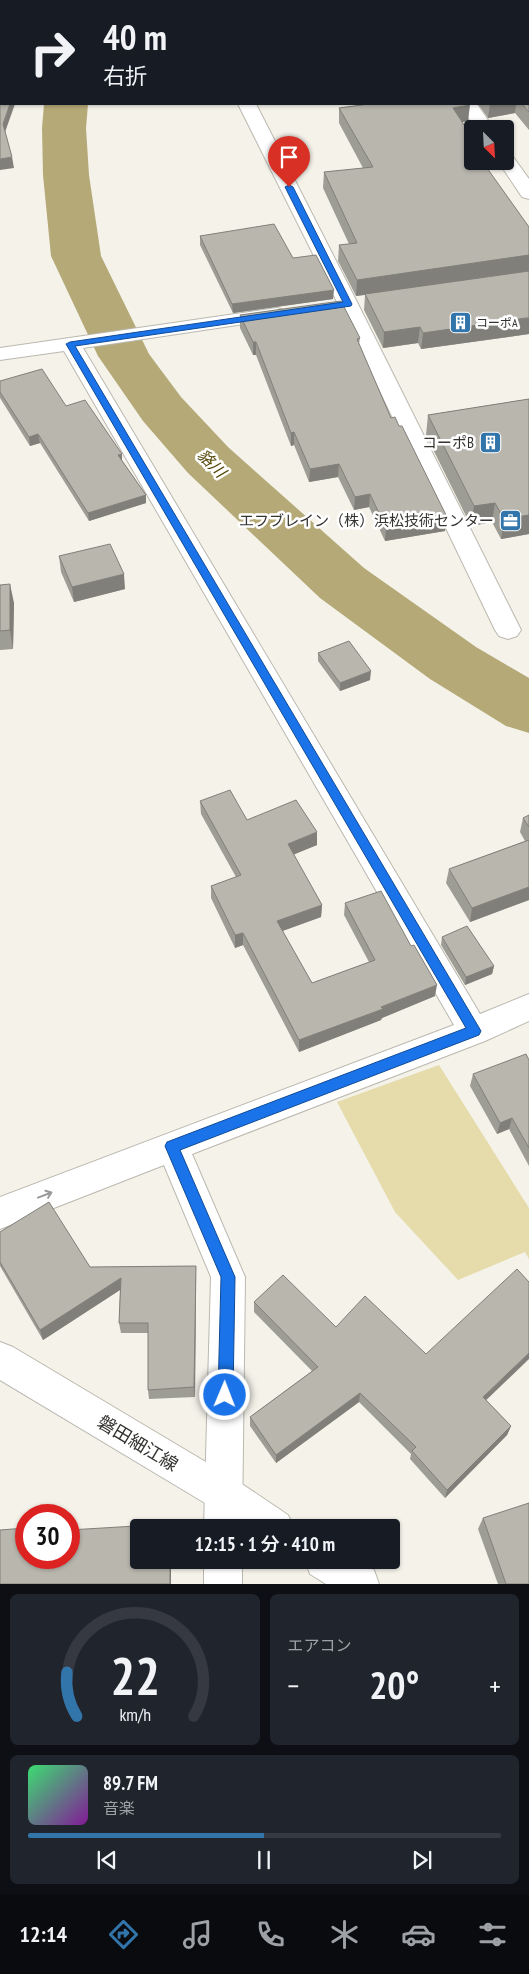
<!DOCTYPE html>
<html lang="ja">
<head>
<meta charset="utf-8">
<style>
	:root { --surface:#171b24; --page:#20242c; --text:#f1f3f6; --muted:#9ea1a6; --line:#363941; --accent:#3275ab }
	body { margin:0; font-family:"PT Sans Narrow","Noto Sans JP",sans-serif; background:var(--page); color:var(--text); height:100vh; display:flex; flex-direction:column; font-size:19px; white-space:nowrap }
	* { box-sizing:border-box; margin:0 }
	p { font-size:16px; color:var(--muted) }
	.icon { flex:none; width:28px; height:28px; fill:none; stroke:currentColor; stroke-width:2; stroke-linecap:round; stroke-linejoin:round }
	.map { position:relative; height:1584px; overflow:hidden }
	.drawer { display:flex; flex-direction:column; gap:10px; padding:10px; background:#0d0f14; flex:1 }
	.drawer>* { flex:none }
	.hud { position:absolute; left:0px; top:0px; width:530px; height:105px; box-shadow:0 1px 4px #0004; background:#171b24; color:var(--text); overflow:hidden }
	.needle { width:32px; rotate:156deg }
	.controls { position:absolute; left:464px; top:120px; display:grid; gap:10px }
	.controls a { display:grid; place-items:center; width:50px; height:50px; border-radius:5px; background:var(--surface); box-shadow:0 1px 4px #0004; font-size:25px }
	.speed { position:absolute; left:15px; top:1504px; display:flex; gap:10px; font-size:25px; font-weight:700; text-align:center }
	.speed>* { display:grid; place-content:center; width:65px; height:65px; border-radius:50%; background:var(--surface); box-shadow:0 1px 4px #0004; line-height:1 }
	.speed .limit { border:8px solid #d22; background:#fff; color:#111 }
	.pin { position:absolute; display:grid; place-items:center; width:42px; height:42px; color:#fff; margin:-51px -21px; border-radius:50% 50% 50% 0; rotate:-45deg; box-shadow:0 0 5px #0007 }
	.pin .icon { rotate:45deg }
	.me { position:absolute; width:55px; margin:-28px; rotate:1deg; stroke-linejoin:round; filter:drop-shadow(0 0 4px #0008) }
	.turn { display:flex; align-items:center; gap:18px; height:105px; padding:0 20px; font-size:22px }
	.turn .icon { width:65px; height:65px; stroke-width:2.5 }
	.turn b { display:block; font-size:35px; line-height:42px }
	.big { font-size:38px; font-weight:600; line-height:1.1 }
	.drawer .tile { flex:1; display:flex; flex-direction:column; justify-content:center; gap:8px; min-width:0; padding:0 18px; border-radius:8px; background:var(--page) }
	.drawer .dial { align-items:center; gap:0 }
	.dial svg { height:130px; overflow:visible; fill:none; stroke:var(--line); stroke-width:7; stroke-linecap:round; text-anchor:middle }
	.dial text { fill:var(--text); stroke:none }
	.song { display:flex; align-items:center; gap:15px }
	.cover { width:60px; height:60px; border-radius:8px; background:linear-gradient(135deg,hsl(140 70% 55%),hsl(290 70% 35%)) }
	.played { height:5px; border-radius:2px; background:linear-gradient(90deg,var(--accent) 50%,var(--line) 50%) }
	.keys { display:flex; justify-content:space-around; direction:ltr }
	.heat { display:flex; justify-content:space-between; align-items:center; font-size:28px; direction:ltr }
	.drawer .tiles { flex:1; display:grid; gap:10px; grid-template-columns:1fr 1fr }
	.tile:last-child { grid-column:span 2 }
	.trip { position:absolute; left:130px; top:1519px; width:270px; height:50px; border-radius:5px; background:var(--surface); box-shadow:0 1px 4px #0004; font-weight:600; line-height:50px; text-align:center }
	.tab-bar { display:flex; height:80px; justify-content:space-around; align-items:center; background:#090b0e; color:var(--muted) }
	.tab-bar .icon { width:35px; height:35px }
	.tab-bar .on { color:var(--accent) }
	.tab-bar b { font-size:22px; color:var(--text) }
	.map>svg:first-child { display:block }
	.green { fill:#e6dbab }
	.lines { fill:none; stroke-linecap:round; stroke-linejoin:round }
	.river { fill:#b5a977; fill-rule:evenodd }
	.minor-casing { stroke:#bab8af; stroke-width:2 }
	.secondary-casing { stroke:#bab8af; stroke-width:2 }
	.minor { fill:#fff; fill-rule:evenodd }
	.secondary { fill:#fff; fill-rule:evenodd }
	.wall { fill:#9e9d95 }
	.shaded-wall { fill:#817f79 }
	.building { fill:#b8b6ad; stroke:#817f79 }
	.oneway { stroke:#9a9998 }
	.route { fill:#1a73e8; stroke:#114b97 }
	.labels { text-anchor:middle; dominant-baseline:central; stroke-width:5; stroke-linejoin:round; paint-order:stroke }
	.far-poi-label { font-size:12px; fill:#343330; stroke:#fff; text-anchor:start }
	.poi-label { font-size:15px; fill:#343330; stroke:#fff; text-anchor:end }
	.water-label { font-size:16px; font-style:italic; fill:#554808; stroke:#fff }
	.near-street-label { font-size:18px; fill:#343330; stroke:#fff }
</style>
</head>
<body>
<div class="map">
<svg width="529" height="1584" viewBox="0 0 529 1584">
	<rect width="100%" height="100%" fill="#f4f2e9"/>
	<polygon class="green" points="439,1065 529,1208 529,1259 525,1252 458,1280 395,1212 337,1102"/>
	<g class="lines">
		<g class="river">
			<polygon points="83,0 123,0 82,1"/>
			<polygon points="44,104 88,104 86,128 89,175 101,256 149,354 181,397 228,447 364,568 476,647 529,678 529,733 506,726 430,679 320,598 188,473 143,421 98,356 51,256 43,175 42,128"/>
		</g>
		<defs>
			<g id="minor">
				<polygon points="238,104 256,104 358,304 521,630 517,636 508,639 499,636 495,630 338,304"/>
				<polygon points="459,104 477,104 494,129 476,129"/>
				<polygon points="505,153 511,154 529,179 529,199 522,197 498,161 505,161"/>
				<polygon points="277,308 284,310 287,314 284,318 83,348 480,1014 529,994 529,1021 485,1041 192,1154 245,1277 242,1528 204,1528 211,1277 164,1165 0,1229 0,1197 454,1025 64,351 0,360 0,348"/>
				<rect x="204" y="1560" width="38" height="24"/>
			</g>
			<g id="secondary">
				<polygon points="0,1342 13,1347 236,1480 288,1515 294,1528 241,1528 210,1506 0,1380"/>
				<polygon points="305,1560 358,1560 374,1570 379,1584 326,1584 310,1574"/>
			</g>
		</defs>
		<use href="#minor" class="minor-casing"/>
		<use href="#secondary" class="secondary-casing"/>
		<use href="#minor" class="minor"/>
		<use href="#secondary" class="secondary"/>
	</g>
	<g class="wall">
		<polygon points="529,57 529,130 515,113 488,118 478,104 529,104"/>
		<polygon points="364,104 469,104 468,121 462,122 472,161 529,227 529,334 421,349 418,343 383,348 364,310 365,295 356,296 338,261 339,245 349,244 323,188 324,172 363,168 339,123 339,108 363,105"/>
		<polygon points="200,236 293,258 333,299 233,313 200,245"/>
		<polygon points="240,315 360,338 359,344 391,418 445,531 385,541 369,507 354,510 338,477 309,482 294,445 291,446 256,355 253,355 240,328"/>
		<polygon points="0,381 66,406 122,454 122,461 146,495 146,503 89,521 40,443 30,446 0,398"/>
		<polygon points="529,399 529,534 501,539 492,522 471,526 426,435 428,415"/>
		<polygon points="59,556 125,589 74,602 61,572"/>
		<polygon points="0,585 14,603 13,649 0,650"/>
		<polygon points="318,653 370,680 340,691 318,661"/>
		<polygon points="200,801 247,820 317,845 293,854 322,905 321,917 282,931 312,983 369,962 344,915 345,903 435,996 382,1018 381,1020 299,1052 243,945 235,948 211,898 211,886 236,877 201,814"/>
		<polygon points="529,815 529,900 470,922 446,883 449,869 525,841 520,832 523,818"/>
		<polygon points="442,937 494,966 492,974 465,985 441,945"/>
		<polygon points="529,1060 529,1166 509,1129 497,1134 470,1086 473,1074"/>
		<polygon points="0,1232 90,1267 196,1266 196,1277 195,1397 149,1399 148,1390 148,1333 121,1333 119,1323 120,1290 43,1340 0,1266"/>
		<polygon points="254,1302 426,1354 486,1400 511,1426 507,1435 445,1498 410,1459 411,1454 359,1402 276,1463 250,1426 250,1417 312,1371 254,1312"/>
		<polygon points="483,1518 529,1584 498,1584 478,1529"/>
	</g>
	<g class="shaded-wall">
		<polygon points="329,0 349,0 329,1"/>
		<rect x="0" y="5" width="1" height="10"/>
		<polygon points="10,104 15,104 4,135 3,124"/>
		<polygon points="490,104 516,104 515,113 488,118"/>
		<polygon points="470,105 468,121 451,124 453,108"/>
		<polygon points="472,138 472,147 467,139"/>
		<polygon points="12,157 14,168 0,170 0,159"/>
		<polygon points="529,255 529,271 356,296 357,280"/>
		<polygon points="334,290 333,299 233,313 232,304"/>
		<polygon points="529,318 529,334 421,349 423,333"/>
		<polygon points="420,327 418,343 383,348 384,332"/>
		<rect x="253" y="342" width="3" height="13"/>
		<polygon points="294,432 294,445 291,446 291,433"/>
		<polygon points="38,434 40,443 30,446 29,437"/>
		<polygon points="122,454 122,462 118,455"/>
		<polygon points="339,464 338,477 309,482 310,469"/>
		<polygon points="370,494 369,507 354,510 355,497"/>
		<polygon points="146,495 146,503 89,521 88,513"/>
		<polygon points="495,503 492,522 471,526 474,506"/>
		<polygon points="529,515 529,534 501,539 504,519"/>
		<polygon points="447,517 445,531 385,541 386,528"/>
		<polygon points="124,574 125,589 74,602 72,587"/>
		<polygon points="10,584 14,603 13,649 10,630"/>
		<polygon points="371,671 370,680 340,691 340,683"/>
		<polygon points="317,832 317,845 288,857 288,844"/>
		<polygon points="529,887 529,900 470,922 472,908"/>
		<polygon points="322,905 321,917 277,933 277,921"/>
		<polygon points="243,933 243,945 235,948 235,935"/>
		<polygon points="494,966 492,974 465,985 466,977"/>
		<polygon points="437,985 435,996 382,1018 381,1020 299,1052 299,1040"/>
		<polygon points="512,1118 509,1129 497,1134 500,1123"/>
		<polygon points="196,1266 196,1277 195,1397 194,1387"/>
		<polygon points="121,1278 123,1288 43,1340 40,1330"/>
		<polygon points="529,1353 529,1359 480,1406 483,1397"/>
		<polygon points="360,1393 359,1402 276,1463 276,1455"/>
		<polygon points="511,1426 507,1435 445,1498 447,1490"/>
		<rect x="170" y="1560" width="1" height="24"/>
	</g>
	<g class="building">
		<polygon points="0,0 49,0 48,1 1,1 1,10 1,5 0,5"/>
		<polygon points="1,16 1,104 10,104 3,124 12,157 0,159 0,17"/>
		<polygon points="529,57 529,112 522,104 529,104"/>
		<polygon points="369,104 469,104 470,105 453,108 472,137 472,138 467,139 472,147 472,161 482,161 529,227 529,255 357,280 339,245 357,243 324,172 373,167 339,108"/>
		<polygon points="274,224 293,258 316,255 334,290 232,304 200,236"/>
		<polygon points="529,271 529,318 526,318 423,333 420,327 384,332 365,294"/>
		<polygon points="341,301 360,338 357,339 391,418 395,417 399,426 402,426 447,517 386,528 370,494 355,497 339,464 310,469 294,432 291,433 256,342 253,342 240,315"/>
		<polygon points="42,369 66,406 85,400 122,454 118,455 146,495 88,513 38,434 29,437 0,392 0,381"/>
		<polygon points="529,399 529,515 504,519 495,503 474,506 428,415"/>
		<polygon points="110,544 124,574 72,587 59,556"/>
		<polygon points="10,584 10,630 0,631 0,585"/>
		<polygon points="349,641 371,671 340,683 318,653"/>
		<polygon points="230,790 247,820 296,800 317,832 288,844 322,905 277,921 312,983 375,960 345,903 381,891 411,946 414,945 437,985 381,1007 383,1009 299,1040 243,933 235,935 211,886 241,875 200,801"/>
		<polygon points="529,815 529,827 523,818"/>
		<polygon points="529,840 529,887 472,908 449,869"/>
		<polygon points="467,926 494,966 466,977 442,937"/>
		<polygon points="526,1054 529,1060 529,1148 512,1118 500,1123 473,1074"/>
		<polygon points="49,1202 90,1267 196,1266 194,1387 148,1390 148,1323 119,1323 121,1278 40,1330 0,1262 0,1232"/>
		<polygon points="517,1269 529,1282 529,1353 483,1397 511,1426 447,1490 412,1451 416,1447 360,1393 276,1455 250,1417 318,1367 254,1302 283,1275 336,1327 365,1296 426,1354"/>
		<polygon points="529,1503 529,1584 506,1584 483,1518"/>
		<polygon points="169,1524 169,1528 139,1528 139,1560 170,1560 170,1584 0,1584 0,1530 26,1528 26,1558 69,1558 69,1530"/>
	</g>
	<defs><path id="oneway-shaft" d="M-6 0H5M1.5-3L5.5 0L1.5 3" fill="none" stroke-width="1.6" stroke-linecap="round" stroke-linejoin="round" transform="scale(1.25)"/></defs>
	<use class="oneway" href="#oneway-shaft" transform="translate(45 1195) rotate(-21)"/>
	<polygon class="route" points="289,185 293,187 352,304 351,306 75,346 481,1031 479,1035 180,1150 235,1277 233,1395 230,1400 225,1402 220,1400 218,1395 221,1277 165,1146 167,1142 466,1028 66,344 70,342 343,302 285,187"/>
	<defs>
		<symbol id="building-square" viewBox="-11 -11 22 22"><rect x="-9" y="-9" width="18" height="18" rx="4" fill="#3275ab" stroke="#fff"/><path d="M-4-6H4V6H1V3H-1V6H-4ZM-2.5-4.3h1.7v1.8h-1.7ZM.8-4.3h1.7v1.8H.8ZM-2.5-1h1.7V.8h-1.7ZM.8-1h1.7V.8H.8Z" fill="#fff"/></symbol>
		<symbol id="office-square" viewBox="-11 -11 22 22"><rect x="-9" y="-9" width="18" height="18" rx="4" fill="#3275ab" stroke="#fff"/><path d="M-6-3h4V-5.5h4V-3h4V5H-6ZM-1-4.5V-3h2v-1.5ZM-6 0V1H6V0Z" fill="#fff"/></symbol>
	</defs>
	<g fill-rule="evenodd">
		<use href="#building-square" x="448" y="310" width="25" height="25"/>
		<use href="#building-square" x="478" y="430" width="25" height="25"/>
		<use href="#office-square" x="498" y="508" width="25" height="25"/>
	</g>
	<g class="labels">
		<g class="far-poi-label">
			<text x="476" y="322">コーポA</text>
		</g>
		<g class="poi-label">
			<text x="474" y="442">コーポB</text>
			<text x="494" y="520">エフブレイン（株）浜松技術センター</text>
		</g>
		<g class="water-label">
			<text transform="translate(212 463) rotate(45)">貉川</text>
		</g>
		<g class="near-street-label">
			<text transform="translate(138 1443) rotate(31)">磐田細江線</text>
		</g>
	</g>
</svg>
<div class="controls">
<a><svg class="needle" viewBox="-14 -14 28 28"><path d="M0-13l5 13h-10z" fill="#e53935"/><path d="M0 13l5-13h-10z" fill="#9ea1a6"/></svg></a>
</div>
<div class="speed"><div class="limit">30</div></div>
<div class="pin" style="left:289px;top:187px;background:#d93025"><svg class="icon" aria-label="arrive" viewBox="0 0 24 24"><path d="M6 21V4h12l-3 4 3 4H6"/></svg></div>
<svg class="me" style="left:225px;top:1395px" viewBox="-20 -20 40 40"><circle r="17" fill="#1a73e8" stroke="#fff" stroke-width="3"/><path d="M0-11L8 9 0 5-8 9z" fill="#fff"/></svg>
<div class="trip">12:15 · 1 分 · 410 m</div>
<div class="hud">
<div class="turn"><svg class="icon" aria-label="right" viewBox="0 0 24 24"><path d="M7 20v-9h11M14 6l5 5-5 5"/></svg><div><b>40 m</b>右折</div></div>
</div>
</div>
<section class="drawer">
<div class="tiles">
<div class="tile dial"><svg viewBox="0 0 100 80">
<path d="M14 69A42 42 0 1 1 86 69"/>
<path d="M14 69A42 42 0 0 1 8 42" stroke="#3275ab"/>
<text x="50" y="56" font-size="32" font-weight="700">22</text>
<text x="50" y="72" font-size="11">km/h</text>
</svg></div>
<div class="tile"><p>エアコン</p>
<div class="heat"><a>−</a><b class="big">20°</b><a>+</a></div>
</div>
<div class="tile">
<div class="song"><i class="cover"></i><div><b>89.7 FM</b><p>音楽</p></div></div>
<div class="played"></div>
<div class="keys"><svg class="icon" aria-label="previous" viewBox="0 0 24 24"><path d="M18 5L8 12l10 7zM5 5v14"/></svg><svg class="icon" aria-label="pause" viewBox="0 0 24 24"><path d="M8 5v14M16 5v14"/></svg><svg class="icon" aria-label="next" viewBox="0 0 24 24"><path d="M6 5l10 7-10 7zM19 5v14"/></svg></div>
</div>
</div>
</section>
<nav class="tab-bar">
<b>12:14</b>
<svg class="icon on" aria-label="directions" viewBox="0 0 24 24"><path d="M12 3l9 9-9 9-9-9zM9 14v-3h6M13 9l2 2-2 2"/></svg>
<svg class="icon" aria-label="music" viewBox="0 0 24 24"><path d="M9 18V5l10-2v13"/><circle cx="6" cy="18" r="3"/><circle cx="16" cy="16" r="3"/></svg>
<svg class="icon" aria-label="phone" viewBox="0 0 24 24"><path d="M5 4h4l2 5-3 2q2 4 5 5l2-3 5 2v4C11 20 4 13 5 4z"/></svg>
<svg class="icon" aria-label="climate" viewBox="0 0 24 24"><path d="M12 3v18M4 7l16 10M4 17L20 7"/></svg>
<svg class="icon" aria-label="car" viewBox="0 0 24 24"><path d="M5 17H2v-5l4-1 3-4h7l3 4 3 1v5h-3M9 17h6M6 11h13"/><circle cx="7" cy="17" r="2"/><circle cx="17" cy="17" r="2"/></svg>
<svg class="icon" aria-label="filters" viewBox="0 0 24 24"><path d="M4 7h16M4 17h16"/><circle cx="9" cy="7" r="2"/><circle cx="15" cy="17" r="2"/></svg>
</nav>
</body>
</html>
